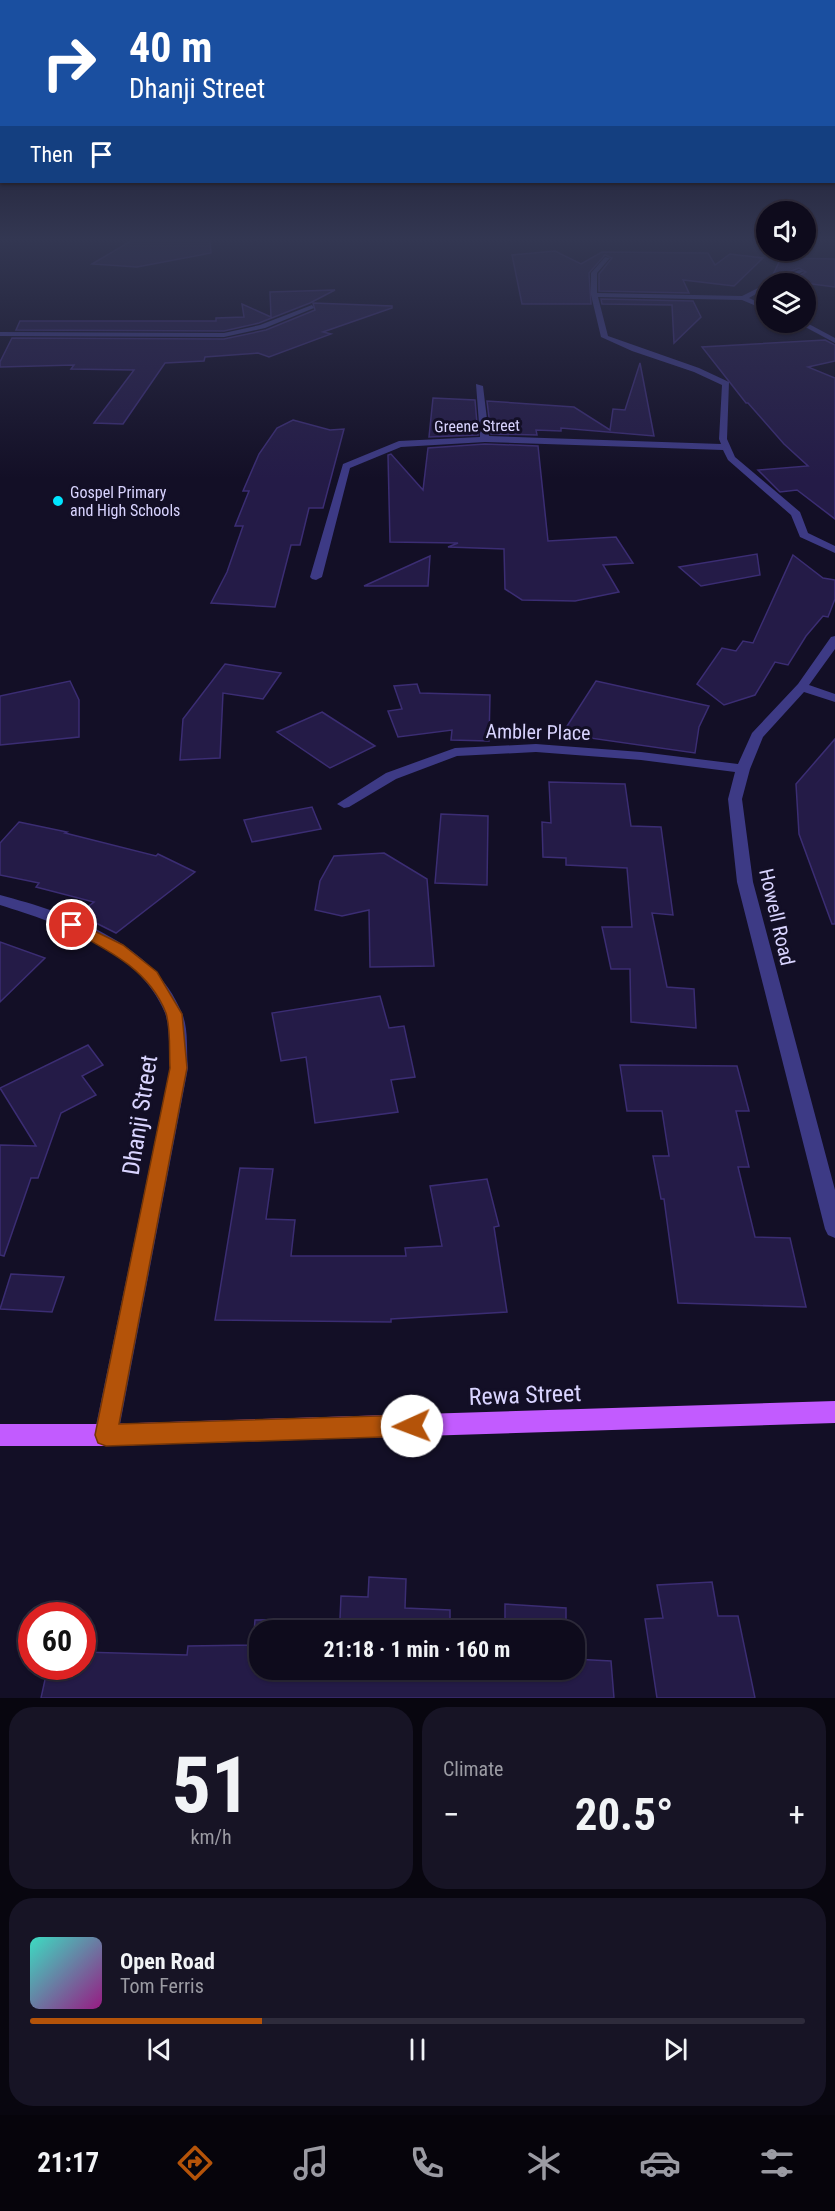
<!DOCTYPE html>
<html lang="en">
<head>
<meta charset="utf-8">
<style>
	:root { --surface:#0e0b1c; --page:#171425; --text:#f1f3f6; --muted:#9b9ba3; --line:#2e2b3b; --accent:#b45309 }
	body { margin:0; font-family:"Roboto Condensed",sans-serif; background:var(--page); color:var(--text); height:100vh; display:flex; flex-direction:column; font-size:22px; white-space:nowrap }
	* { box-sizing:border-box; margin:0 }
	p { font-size:20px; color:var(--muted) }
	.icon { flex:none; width:33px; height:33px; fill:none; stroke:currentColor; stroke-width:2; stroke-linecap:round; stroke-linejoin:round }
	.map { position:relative; height:1698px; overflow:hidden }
	.drawer { display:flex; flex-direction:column; gap:9px; padding:9px; background:#08060f; flex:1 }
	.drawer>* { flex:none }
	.top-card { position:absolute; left:0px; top:0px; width:836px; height:183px; box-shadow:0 2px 4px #0004,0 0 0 2px var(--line); background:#1a4fa0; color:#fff; overflow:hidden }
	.buttons { position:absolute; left:756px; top:201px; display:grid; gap:12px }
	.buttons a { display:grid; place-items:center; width:60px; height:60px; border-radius:50%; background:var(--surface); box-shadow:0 2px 4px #0004,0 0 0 2px var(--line); font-size:30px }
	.speed { position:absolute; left:18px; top:1602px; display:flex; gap:12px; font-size:30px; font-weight:700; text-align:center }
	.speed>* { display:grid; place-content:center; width:78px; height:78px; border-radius:50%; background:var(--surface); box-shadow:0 2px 4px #0004,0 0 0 2px var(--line); line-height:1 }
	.speed .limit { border:9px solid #d22; background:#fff; color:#111 }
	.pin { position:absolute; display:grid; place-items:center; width:51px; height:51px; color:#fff; margin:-26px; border:3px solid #fff; border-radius:50%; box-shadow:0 2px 6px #0007 }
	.me { position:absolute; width:66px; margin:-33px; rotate:268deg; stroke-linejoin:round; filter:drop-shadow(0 0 4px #0008) }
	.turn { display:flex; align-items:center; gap:21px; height:126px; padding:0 30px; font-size:27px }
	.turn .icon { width:78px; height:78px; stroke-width:2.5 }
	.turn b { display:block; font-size:42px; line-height:51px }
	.then { display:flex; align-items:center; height:57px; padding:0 30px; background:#0003; gap:12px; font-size:22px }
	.big { font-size:45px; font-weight:700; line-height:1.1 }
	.drawer .card { flex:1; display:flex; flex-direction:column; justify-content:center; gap:9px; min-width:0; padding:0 21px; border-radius:24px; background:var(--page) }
	.drawer .dial { align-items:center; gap:0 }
	.dial b { font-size:78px; line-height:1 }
	.song { display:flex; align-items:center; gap:18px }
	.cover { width:72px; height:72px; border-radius:9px; background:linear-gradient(135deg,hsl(170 70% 55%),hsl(310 70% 35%)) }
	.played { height:6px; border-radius:3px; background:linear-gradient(90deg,var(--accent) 30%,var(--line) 30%) }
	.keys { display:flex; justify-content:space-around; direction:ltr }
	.heat { display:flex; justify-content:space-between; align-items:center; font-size:33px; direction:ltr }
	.drawer .tiles { flex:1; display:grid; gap:9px; grid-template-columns:1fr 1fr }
	.card:last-child { grid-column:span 2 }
	.trip { position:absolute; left:249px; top:1620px; width:336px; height:60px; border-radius:24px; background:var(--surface); box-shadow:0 2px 4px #0004,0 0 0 2px var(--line); font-weight:700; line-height:60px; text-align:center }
	.dock { display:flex; height:96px; justify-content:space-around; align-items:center; background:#06040b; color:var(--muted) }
	.dock .icon { width:42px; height:42px }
	.dock .current { color:var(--accent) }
	.dock b { font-size:27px; color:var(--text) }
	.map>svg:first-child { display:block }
	.building { fill:#241b47; stroke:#3b2d73; stroke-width:1.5 }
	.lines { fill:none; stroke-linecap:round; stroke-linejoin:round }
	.street { fill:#3d3a85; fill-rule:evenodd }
	.primary { fill:#c25bff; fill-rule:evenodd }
	.route { fill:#b45309; stroke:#753606; stroke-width:1.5 }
	.poi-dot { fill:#00e5ff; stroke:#130f26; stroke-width:2 }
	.labels { text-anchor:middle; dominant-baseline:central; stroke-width:6; stroke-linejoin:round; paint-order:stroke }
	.far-street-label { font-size:16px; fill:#d9d4ff; stroke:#130f26 }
	.far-poi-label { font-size:16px; fill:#d9d4ff; stroke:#130f26; text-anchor:start }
	.street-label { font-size:20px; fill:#d9d4ff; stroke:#130f26 }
	.near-street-label { font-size:24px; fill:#d9d4ff; stroke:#130f26 }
</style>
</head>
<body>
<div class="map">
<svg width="835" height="1698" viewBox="0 0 835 1698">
	<rect width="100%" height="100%" fill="#130f26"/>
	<g class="building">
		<polygon points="131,241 210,241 211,253 137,267 92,264"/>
		<polygon points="555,251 581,264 602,252 708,253 715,265 730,254 763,258 734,286 683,280 689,293 599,291 599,274 612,258 605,255 589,273 591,304 522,304 512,255"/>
		<polygon points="781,258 835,259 835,287 789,281 806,272 799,268 771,279"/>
		<polygon points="335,290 310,303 259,323 224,331 16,330 20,321 216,321 216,318 244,317 242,304 271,317 270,292"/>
		<polygon points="601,299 693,301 701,317 674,343 672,305 602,304"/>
		<polygon points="313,303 392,306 392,308 323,332 331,334 269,357 258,353 205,357 204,361 165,363 123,424 94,423 134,370 71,369 74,365 0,367 0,362 12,338 224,339 266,330 315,310"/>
		<polygon points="825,340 835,345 835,361 808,367 835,378 835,519 797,490 780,492 758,470 808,466 784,444 748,403 746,403 702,347"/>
		<polygon points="640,363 654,436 561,428 561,431 536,430 537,435 491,434 487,401 574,407 610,430 613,409 625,410"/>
		<polygon points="433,398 475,400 478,435 429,437"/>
		<polygon points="293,420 330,430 344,429 323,508 309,508 300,545 291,545 275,607 211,603 227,572 243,526 235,526 249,491 243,491 259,454 277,428"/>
		<polygon points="485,444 538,446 548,541 616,537 633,563 603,565 619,592 575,601 522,600 505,589 504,549 448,547 458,543 390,542 388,455 391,454 423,490 428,448"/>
		<polygon points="757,554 760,575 701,586 679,567"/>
		<polygon points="793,555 823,578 835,580 835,599 828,617 823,616 806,636 788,665 775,662 755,695 724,705 697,684 722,648 736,651 743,641 753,643"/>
		<polygon points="430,556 428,586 364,586"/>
		<polygon points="225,664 281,673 263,699 223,693 220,758 180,760 183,719"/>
		<polygon points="70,681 79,700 79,737 0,745 0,696"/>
		<polygon points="596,681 709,706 699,727 695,753 562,734"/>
		<polygon points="417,684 420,693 490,695 489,741 451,740 452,730 398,737 388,711 402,709 394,686"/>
		<polygon points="322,712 375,746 330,768 277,732"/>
		<polygon points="835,739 835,924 832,924 799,834 796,784"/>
		<polygon points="549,782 625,784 631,826 661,827 673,915 652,913 667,987 694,989 696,1028 631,1022 630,969 611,969 602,927 632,927 627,868 566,865 566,858 543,857 542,822 551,823"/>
		<polygon points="312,807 321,829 252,842 244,820"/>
		<polygon points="441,814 488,816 487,885 435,883"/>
		<polygon points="19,822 67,832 65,833 156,856 158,854 195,872 116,933 78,914 94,902 36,887 39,883 0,875 0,843"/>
		<polygon points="384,853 427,879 434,966 370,967 369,910 342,916 315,910 320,881 334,856"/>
		<polygon points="0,942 45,958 0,1002"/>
		<polygon points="380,996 389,1028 404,1026 415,1077 391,1080 398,1112 315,1123 306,1057 281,1061 272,1013"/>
		<polygon points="88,1045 103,1065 82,1076 96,1095 61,1113 38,1178 31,1178 4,1256 0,1255 0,1145 36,1146 0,1088"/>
		<polygon points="620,1065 737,1066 749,1111 736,1111 749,1167 738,1167 755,1237 790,1238 806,1307 678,1303 664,1199 661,1199 653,1156 669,1156 662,1111 627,1111"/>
		<polygon points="240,1168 273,1169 266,1219 295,1220 291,1256 406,1256 405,1248 442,1246 430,1186 487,1179 499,1226 494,1227 507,1312 391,1319 391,1322 215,1320"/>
		<polygon points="11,1274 64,1277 52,1312 0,1309"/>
		<polygon points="369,1577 406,1579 405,1608 450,1610 450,1623 505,1626 505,1604 566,1608 566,1630 260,1630 260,1670 574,1670 574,1659 611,1661 614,1698 41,1698 48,1666 82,1666 82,1652 187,1655 188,1646 253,1645 255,1620 340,1619 341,1596 368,1597"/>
		<polygon points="712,1582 718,1616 738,1616 755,1698 657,1698 645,1619 663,1618 657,1585"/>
	</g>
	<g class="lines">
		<g class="street">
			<polygon points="605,257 610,258 597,273 597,293 742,296 766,284 766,288 749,298 766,306 766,310 742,300 598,297 608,336 699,368 729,382 727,439 735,457 800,512 808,533 835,546 835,553 800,537 791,515 728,460 723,450 485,442 401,447 350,468 322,577 316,580 312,579 310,577 343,464 399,441 480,437 476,384 483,386 489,436 721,444 719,439 722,385 694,372 632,351 601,337 591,295 591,273"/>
			<polygon points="799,270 804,271 778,284 768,284"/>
			<polygon points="312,305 314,308 265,328 224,337 0,336 0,332 224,333 260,325"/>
			<polygon points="796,322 805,322 835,338 835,343"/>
			<polygon points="835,636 835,649 809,685 835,694 835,702 804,692 763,737 750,769 742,799 753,882 835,1190 835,1238 828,1235 825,1229 737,882 728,799 735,772 641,760 536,752 457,756 396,779 349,807 344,808 337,804 386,773 455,748 536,744 641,752 738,764 752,733 798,684 831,637"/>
			<path d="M 0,895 C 68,913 153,942 182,1013 C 189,1030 186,1050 188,1068 L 118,1435 L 114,1443 L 106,1446 L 98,1443 L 94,1435 L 170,1068 C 168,1050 171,1030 165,1013 C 139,949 60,924 0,905 Z"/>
		</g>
		<polygon class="primary" points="835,1401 835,1423 106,1446 0,1446 0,1424 106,1424"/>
	</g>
	<linearGradient id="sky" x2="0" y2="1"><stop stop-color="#0a0815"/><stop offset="0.5" stop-color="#333752"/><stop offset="1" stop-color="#333752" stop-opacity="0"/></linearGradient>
	<rect width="835" height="479" fill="url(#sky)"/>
	<path class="route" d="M 72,920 L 123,945 L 157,972 L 182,1014 L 187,1068 L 119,1424 L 412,1415 L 419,1418 L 422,1426 L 419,1433 L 412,1436 L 106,1446 L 98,1443 L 95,1435 L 170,1068 C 169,1052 171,1029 166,1013 C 149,969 106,949 67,928 L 65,925 Z"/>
	<circle class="poi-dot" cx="58" cy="501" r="6"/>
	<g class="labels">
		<g class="far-street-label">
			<text transform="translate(477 426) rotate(-1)">Greene Street</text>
		</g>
		<g class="far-poi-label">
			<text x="70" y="492">Gospel Primary<tspan x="70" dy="18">and High Schools</tspan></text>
		</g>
		<g class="street-label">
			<text transform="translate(538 732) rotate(1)">Ambler Place</text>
			<text transform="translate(777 917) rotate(77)">Howell Road</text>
		</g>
		<g class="near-street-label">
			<text transform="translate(140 1115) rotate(-81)">Dhanji Street</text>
			<text transform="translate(525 1395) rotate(-2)">Rewa Street</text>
		</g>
	</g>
</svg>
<div class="buttons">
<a><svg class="icon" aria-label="sound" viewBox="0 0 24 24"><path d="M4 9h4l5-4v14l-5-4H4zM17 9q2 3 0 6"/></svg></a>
<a><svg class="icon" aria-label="layers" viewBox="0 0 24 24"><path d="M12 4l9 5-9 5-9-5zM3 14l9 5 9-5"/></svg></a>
</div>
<div class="speed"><div class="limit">60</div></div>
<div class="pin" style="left:72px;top:925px;background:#d93025"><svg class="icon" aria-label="arrive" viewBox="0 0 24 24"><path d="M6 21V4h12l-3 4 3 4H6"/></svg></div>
<svg class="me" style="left:412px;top:1426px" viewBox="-20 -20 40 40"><circle r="19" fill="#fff"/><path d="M0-13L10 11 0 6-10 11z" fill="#b45309"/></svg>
<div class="trip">21:18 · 1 min · 160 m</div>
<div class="top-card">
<div class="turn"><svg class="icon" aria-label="right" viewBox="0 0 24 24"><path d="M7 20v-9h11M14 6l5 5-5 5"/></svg><div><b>40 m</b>Dhanji Street</div></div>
<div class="then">Then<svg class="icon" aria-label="arrive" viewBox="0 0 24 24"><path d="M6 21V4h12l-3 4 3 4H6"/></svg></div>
</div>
</div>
<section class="drawer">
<div class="tiles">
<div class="card dial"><b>51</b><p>km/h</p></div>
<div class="card"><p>Climate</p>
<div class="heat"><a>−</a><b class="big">20.5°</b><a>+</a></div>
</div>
<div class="card">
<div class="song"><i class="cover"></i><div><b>Open Road</b><p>Tom Ferris</p></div></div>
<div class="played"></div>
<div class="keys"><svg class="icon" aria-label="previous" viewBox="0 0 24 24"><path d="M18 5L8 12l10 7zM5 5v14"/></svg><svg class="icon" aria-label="pause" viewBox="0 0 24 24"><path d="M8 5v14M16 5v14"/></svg><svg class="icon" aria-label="next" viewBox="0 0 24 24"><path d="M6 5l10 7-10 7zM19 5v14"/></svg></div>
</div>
</div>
</section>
<nav class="dock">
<b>21:17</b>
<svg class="icon current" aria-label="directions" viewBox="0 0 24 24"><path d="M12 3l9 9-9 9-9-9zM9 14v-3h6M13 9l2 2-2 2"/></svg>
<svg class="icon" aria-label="music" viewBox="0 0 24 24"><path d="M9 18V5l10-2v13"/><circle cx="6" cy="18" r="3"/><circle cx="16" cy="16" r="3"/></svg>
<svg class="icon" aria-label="phone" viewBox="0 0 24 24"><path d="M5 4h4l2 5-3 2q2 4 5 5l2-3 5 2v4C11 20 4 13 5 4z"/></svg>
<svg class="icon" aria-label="climate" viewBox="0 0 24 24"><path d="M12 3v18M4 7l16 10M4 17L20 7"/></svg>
<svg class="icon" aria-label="car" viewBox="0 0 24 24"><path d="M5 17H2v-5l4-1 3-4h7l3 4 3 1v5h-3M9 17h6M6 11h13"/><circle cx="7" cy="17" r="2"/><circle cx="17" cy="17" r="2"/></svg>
<svg class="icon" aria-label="filters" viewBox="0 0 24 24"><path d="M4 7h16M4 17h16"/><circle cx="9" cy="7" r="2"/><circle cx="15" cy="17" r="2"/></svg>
</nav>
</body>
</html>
